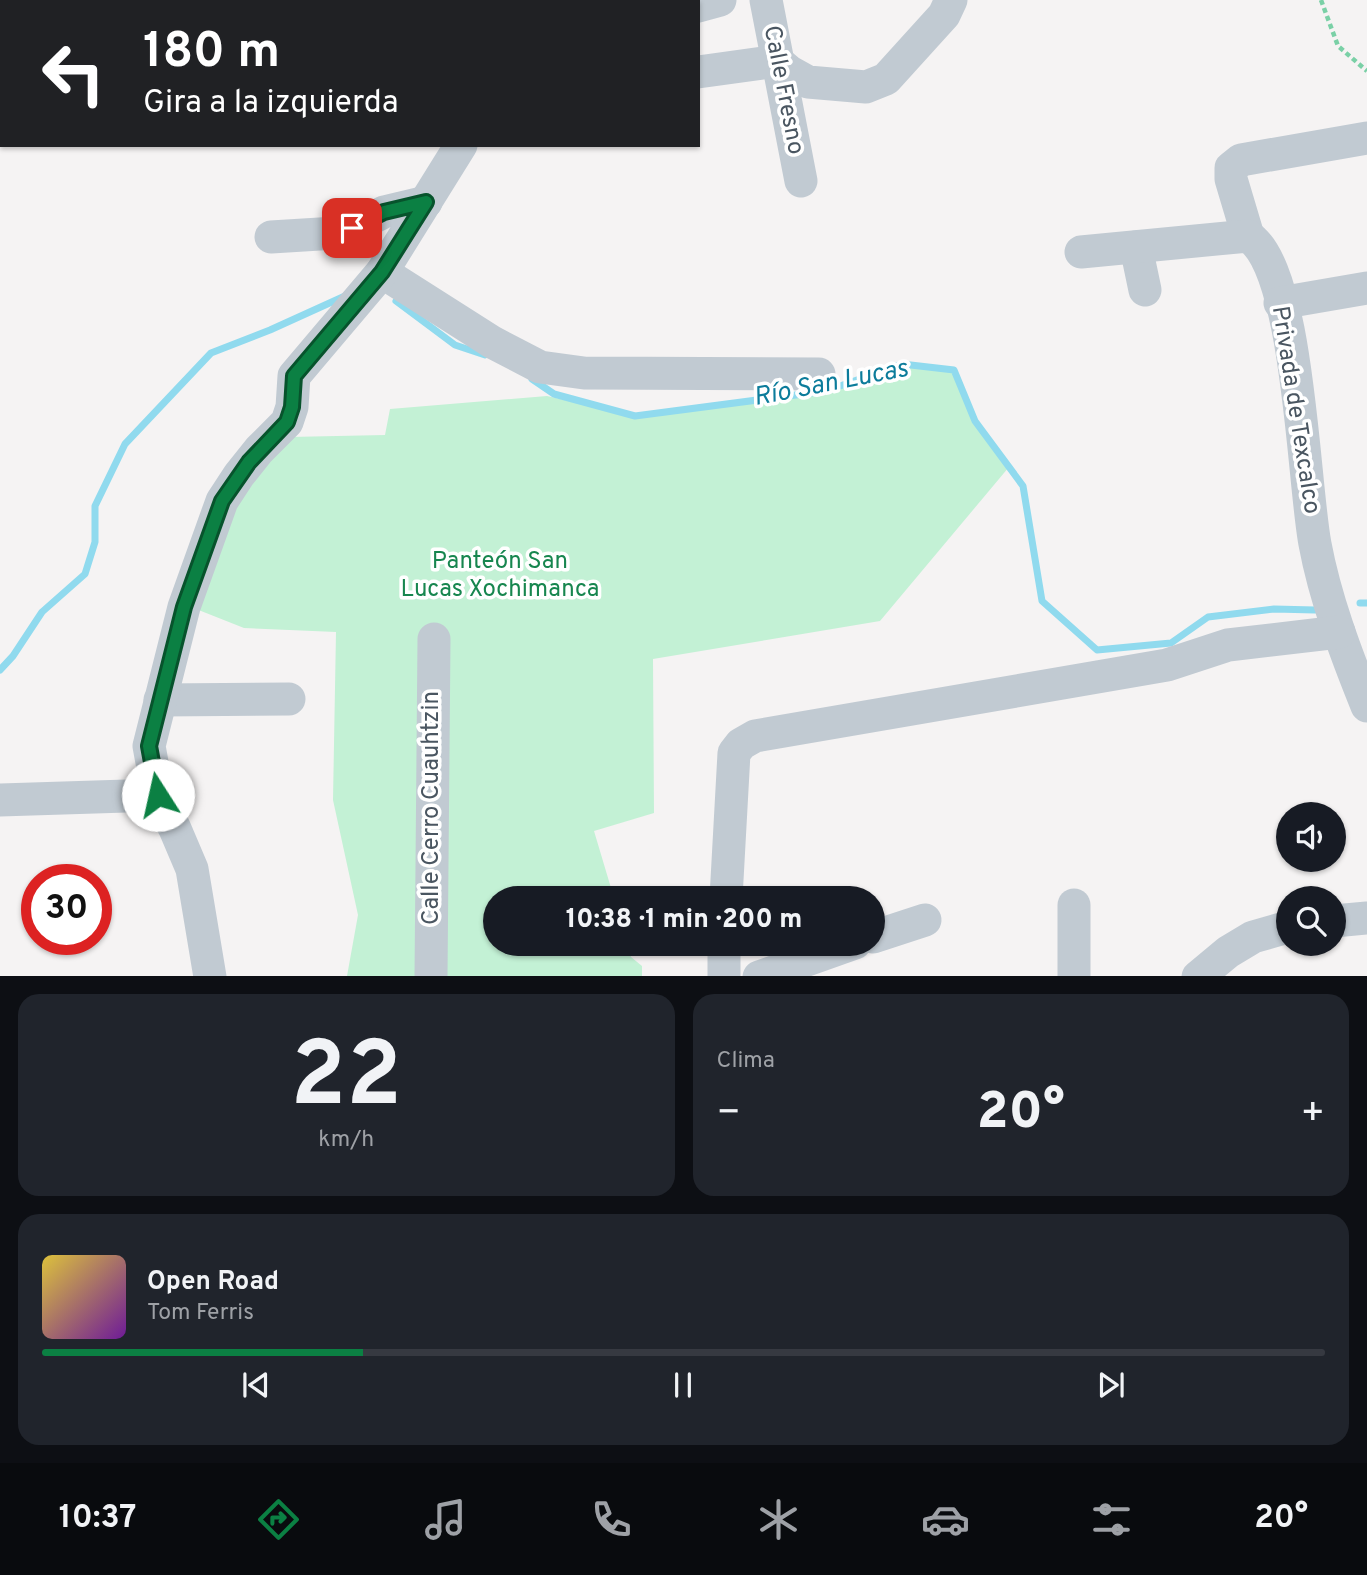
<!DOCTYPE html>
<html lang="es">
<head>
<meta charset="utf-8">
<style>
	:root { --surface:#171b24; --page:#20242c; --text:#f1f3f6; --muted:#9ea1a6; --line:#363941; --accent:#0b8043 }
	body { margin:0; font-family:Overpass,sans-serif; background:var(--page); color:var(--text); height:100vh; display:flex; flex-direction:column; font-size:26px; white-space:nowrap }
	* { box-sizing:border-box; margin:0 }
	p { font-size:23px; color:var(--muted) }
	.icon { flex:none; width:38px; height:38px; fill:none; stroke:currentColor; stroke-width:2; stroke-linecap:round; stroke-linejoin:round }
	.map { position:relative; height:976px; overflow:hidden }
	.side { display:flex; flex-direction:column; gap:18px; padding:18px; background:#0d0f14; flex:1 }
	.side>* { flex:none }
	.top-card { position:absolute; left:0px; top:0px; width:700px; height:147px; box-shadow:0 2px 5px #0004; background:#202124; color:#fff; overflow:hidden }
	.fabs { position:absolute; left:1276px; top:802px; display:grid; gap:14px }
	.fabs a { display:grid; place-items:center; width:70px; height:70px; border-radius:50%; background:var(--surface); box-shadow:0 2px 5px #0004; font-size:35px }
	.speed { position:absolute; left:21px; top:864px; display:flex; gap:14px; font-size:35px; font-weight:700; text-align:center }
	.speed>* { display:grid; place-content:center; width:91px; height:91px; border-radius:50%; background:var(--surface); box-shadow:0 2px 5px #0004; line-height:1 }
	.speed .limit { border:10px solid #d22; background:#fff; color:#111 }
	.pin { position:absolute; display:grid; place-items:center; width:60px; height:60px; color:#fff; margin:-30px; border-radius:14px; box-shadow:0 4px 10px #0006 }
	.me { position:absolute; width:77px; margin:-38px; rotate:350deg; stroke-linejoin:round; filter:drop-shadow(0 0 5px #0008) }
	.turn { display:flex; align-items:center; gap:24px; height:147px; padding:0 28px; font-size:32px }
	.turn .icon { width:91px; height:91px; stroke-width:2.5 }
	.turn b { display:block; font-size:49px; line-height:60px }
	.big { font-size:52px; font-weight:800; line-height:1.1 }
	.side .card { flex:1; display:flex; flex-direction:column; justify-content:center; gap:10px; min-width:0; padding:0 24px; border-radius:21px; background:var(--page) }
	.side .dial { align-items:center; gap:0 }
	.dial b { font-size:91px; line-height:1 }
	.song { display:flex; align-items:center; gap:21px }
	.cover { width:84px; height:84px; border-radius:10px; background:linear-gradient(135deg,hsl(50 70% 55%),hsl(280 70% 35%)) }
	.played { height:7px; border-radius:4px; background:linear-gradient(90deg,var(--accent) 25%,var(--line) 25%) }
	.keys { display:flex; justify-content:space-around; direction:ltr }
	.heat { display:flex; justify-content:space-between; align-items:center; font-size:38px; direction:ltr }
	.side .tiles { flex:1; display:grid; gap:18px; grid-template-columns:1fr 1fr }
	.card:last-child { grid-column:span 2 }
	.trip { position:absolute; left:483px; top:886px; width:402px; height:70px; border-radius:35px; background:var(--surface); box-shadow:0 2px 5px #0004; font-weight:800; line-height:70px; text-align:center }
	.tabs { display:flex; height:112px; justify-content:space-around; align-items:center; background:#090b0e; color:var(--muted) }
	.tabs .icon { width:49px; height:49px }
	.tabs .current { color:var(--accent) }
	.tabs b { font-size:32px; color:var(--text) }
	.map>svg:first-child { display:block }
	.green { fill:#c3f1d5 }
	.lines { fill:none; stroke-linecap:round; stroke-linejoin:round }
	.stream { stroke:#90daee; stroke-width:7 }
	.path { stroke:#7ad0a6; stroke-width:4.5; stroke-dasharray:5 3.5; stroke-linecap:butt }
	.minor { stroke:#c1cad2; stroke-width:33 }
	.route-casing { stroke:#07532c; stroke-width:18 }
	.route { stroke:#0b8043; stroke-width:12 }
	.labels { text-anchor:middle; dominant-baseline:central; stroke-width:7; stroke-linejoin:round; paint-order:stroke }
	.street-label { font-size:24px; fill:#4a5661; stroke:#fff }
	.park-label { font-size:24px; fill:#17864f; stroke:#fff }
	.water-label { font-size:26px; font-style:italic; fill:#0c7c9b; stroke:#fff }
</style>
</head>
<body>
<div class="map">
<svg width="1367" height="977" viewBox="0 0 1367 977">
	<rect width="100%" height="100%" fill="#f5f3f3"/>
	<polygon class="green" points="902,364 954,370 975,421 1009,467 880,621 653,659 654,813 594,831 614,898 495,898 495,943 627,943 631,957 642,966 642,976 347,976 358,915 333,800 336,632 244,628 196,609 230,507 289,437 385,435 390,409 547,396 635,416 826,391"/>
	<g class="lines">
		<g class="stream">
			<polyline points="396,301 455,345 485,355"/>
			<polyline points="532,379 554,394 635,416 826,391 902,364 954,370 975,421 1023,486 1042,601 1097,650 1171,643 1208,617 1274,609 1315,610"/>
			<polyline points="1360,603 1367,603"/>
			<polyline points="0,670 13,656 42,612 85,574 95,542 95,506 125,444 211,353 270,330 345,296"/>
		</g>
		<polyline class="path" points="1321,0 1338,46 1367,71"/>
		<g class="minor">
			<polyline points="766,0 801,181"/>
			<polyline points="399,2 400,0"/>
			<polyline points="520,2 521,0"/>
			<polyline points="698,6 720,0"/>
			<polyline points="777,61 790,72 808,82 866,87 886,79 944,15 951,0"/>
			<polyline points="698,72 777,61"/>
			<polyline points="1248,236 1231,179 1231,168 1241,160 1367,138"/>
			<polyline points="271,237 336,233 352,228 384,212 426,202"/>
			<polyline points="1136,247 1145,290"/>
			<path d="M 1081,252 L 1248,236 C 1299,269 1303,481 1315,544 C 1325,598 1346,654 1367,706"/>
			<polyline points="382,272 492,342 540,367 584,373 819,374"/>
			<polyline points="1280,303 1367,288"/>
			<polyline points="160,700 289,699"/>
			<polyline points="0,800 158,795"/>
			<polyline points="726,898 734,753 741,744 755,736 1167,665 1228,645 1339,632"/>
			<polyline points="1334,921 1367,918"/>
			<polyline points="873,937 925,920"/>
			<polyline points="724,943 724,977"/>
			<polyline points="210,977 192,869 175,829 158,795 149,746 184,607 222,501 239,475 259,450 287,422 292,407 294,376 382,272 461,145"/>
			<polyline points="431,977 434,639"/>
			<polyline points="759,977 855,943"/>
			<polyline points="1074,977 1074,905"/>
			<polyline points="1198,977 1228,952 1253,937 1288,927"/>
		</g>
	</g>
	<g class="lines">
		<defs>
			<polyline id="route" points="158,795 149,746 184,607 222,501 249,462 287,422 292,407 294,376 382,272 426,202 384,212 352,228"/>
		</defs>
		<use href="#route" class="route-casing"/>
		<use href="#route" class="route"/>
	</g>
	<g class="labels">
		<g class="street-label">
			<text transform="translate(783 90) rotate(79)">Calle Fresno</text>
			<text transform="translate(1295 410) rotate(81)">Privada de Texcalco</text>
			<text transform="translate(432 808) rotate(-90)">Calle Cerro Cuauhtzin</text>
		</g>
		<g class="park-label">
			<text x="500" y="562">Panteón San<tspan x="500" dy="28">Lucas Xochimanca</tspan></text>
		</g>
		<g class="water-label">
			<text transform="translate(831 384) rotate(-11)">Río San Lucas</text>
		</g>
	</g>
</svg>
<div class="fabs">
<a><svg class="icon" aria-label="sound" viewBox="0 0 24 24"><path d="M4 9h4l5-4v14l-5-4H4zM17 9q2 3 0 6"/></svg></a>
<a><svg class="icon" aria-label="search" viewBox="0 0 24 24"><circle cx="10" cy="10" r="6"/><path d="M15 15l6 6"/></svg></a>
</div>
<div class="speed"><div class="limit">30</div></div>
<div class="pin" style="left:352px;top:228px;background:#d93025"><svg class="icon" aria-label="arrive" viewBox="0 0 24 24"><path d="M6 21V4h12l-3 4 3 4H6"/></svg></div>
<svg class="me" style="left:158px;top:795px" viewBox="-20 -20 40 40"><circle r="19" fill="#fff"/><path d="M0-13L10 11 0 6-10 11z" fill="#0b8043"/></svg>
<div class="trip">10:38 · 1 min · 200 m</div>
<div class="top-card">
<div class="turn"><svg class="icon" aria-label="left" viewBox="0 0 24 24"><path d="M17 20v-9H6M10 6l-5 5 5 5"/></svg><div><b>180 m</b>Gira a la izquierda</div></div>
</div>
</div>
<section class="side">
<div class="tiles">
<div class="card dial"><b>22</b><p>km/h</p></div>
<div class="card"><p>Clima</p>
<div class="heat"><a>−</a><b class="big">20°</b><a>+</a></div>
</div>
<div class="card">
<div class="song"><i class="cover"></i><div><b>Open Road</b><p>Tom Ferris</p></div></div>
<div class="played"></div>
<div class="keys"><svg class="icon" aria-label="previous" viewBox="0 0 24 24"><path d="M18 5L8 12l10 7zM5 5v14"/></svg><svg class="icon" aria-label="pause" viewBox="0 0 24 24"><path d="M8 5v14M16 5v14"/></svg><svg class="icon" aria-label="next" viewBox="0 0 24 24"><path d="M6 5l10 7-10 7zM19 5v14"/></svg></div>
</div>
</div>
</section>
<nav class="tabs">
<b>10:37</b>
<svg class="icon current" aria-label="directions" viewBox="0 0 24 24"><path d="M12 3l9 9-9 9-9-9zM9 14v-3h6M13 9l2 2-2 2"/></svg>
<svg class="icon" aria-label="music" viewBox="0 0 24 24"><path d="M9 18V5l10-2v13"/><circle cx="6" cy="18" r="3"/><circle cx="16" cy="16" r="3"/></svg>
<svg class="icon" aria-label="phone" viewBox="0 0 24 24"><path d="M5 4h4l2 5-3 2q2 4 5 5l2-3 5 2v4C11 20 4 13 5 4z"/></svg>
<svg class="icon" aria-label="climate" viewBox="0 0 24 24"><path d="M12 3v18M4 7l16 10M4 17L20 7"/></svg>
<svg class="icon" aria-label="car" viewBox="0 0 24 24"><path d="M5 17H2v-5l4-1 3-4h7l3 4 3 1v5h-3M9 17h6M6 11h13"/><circle cx="7" cy="17" r="2"/><circle cx="17" cy="17" r="2"/></svg>
<svg class="icon" aria-label="filters" viewBox="0 0 24 24"><path d="M4 7h16M4 17h16"/><circle cx="9" cy="7" r="2"/><circle cx="15" cy="17" r="2"/></svg>
<b>20°</b>
</nav>
</body>
</html>
